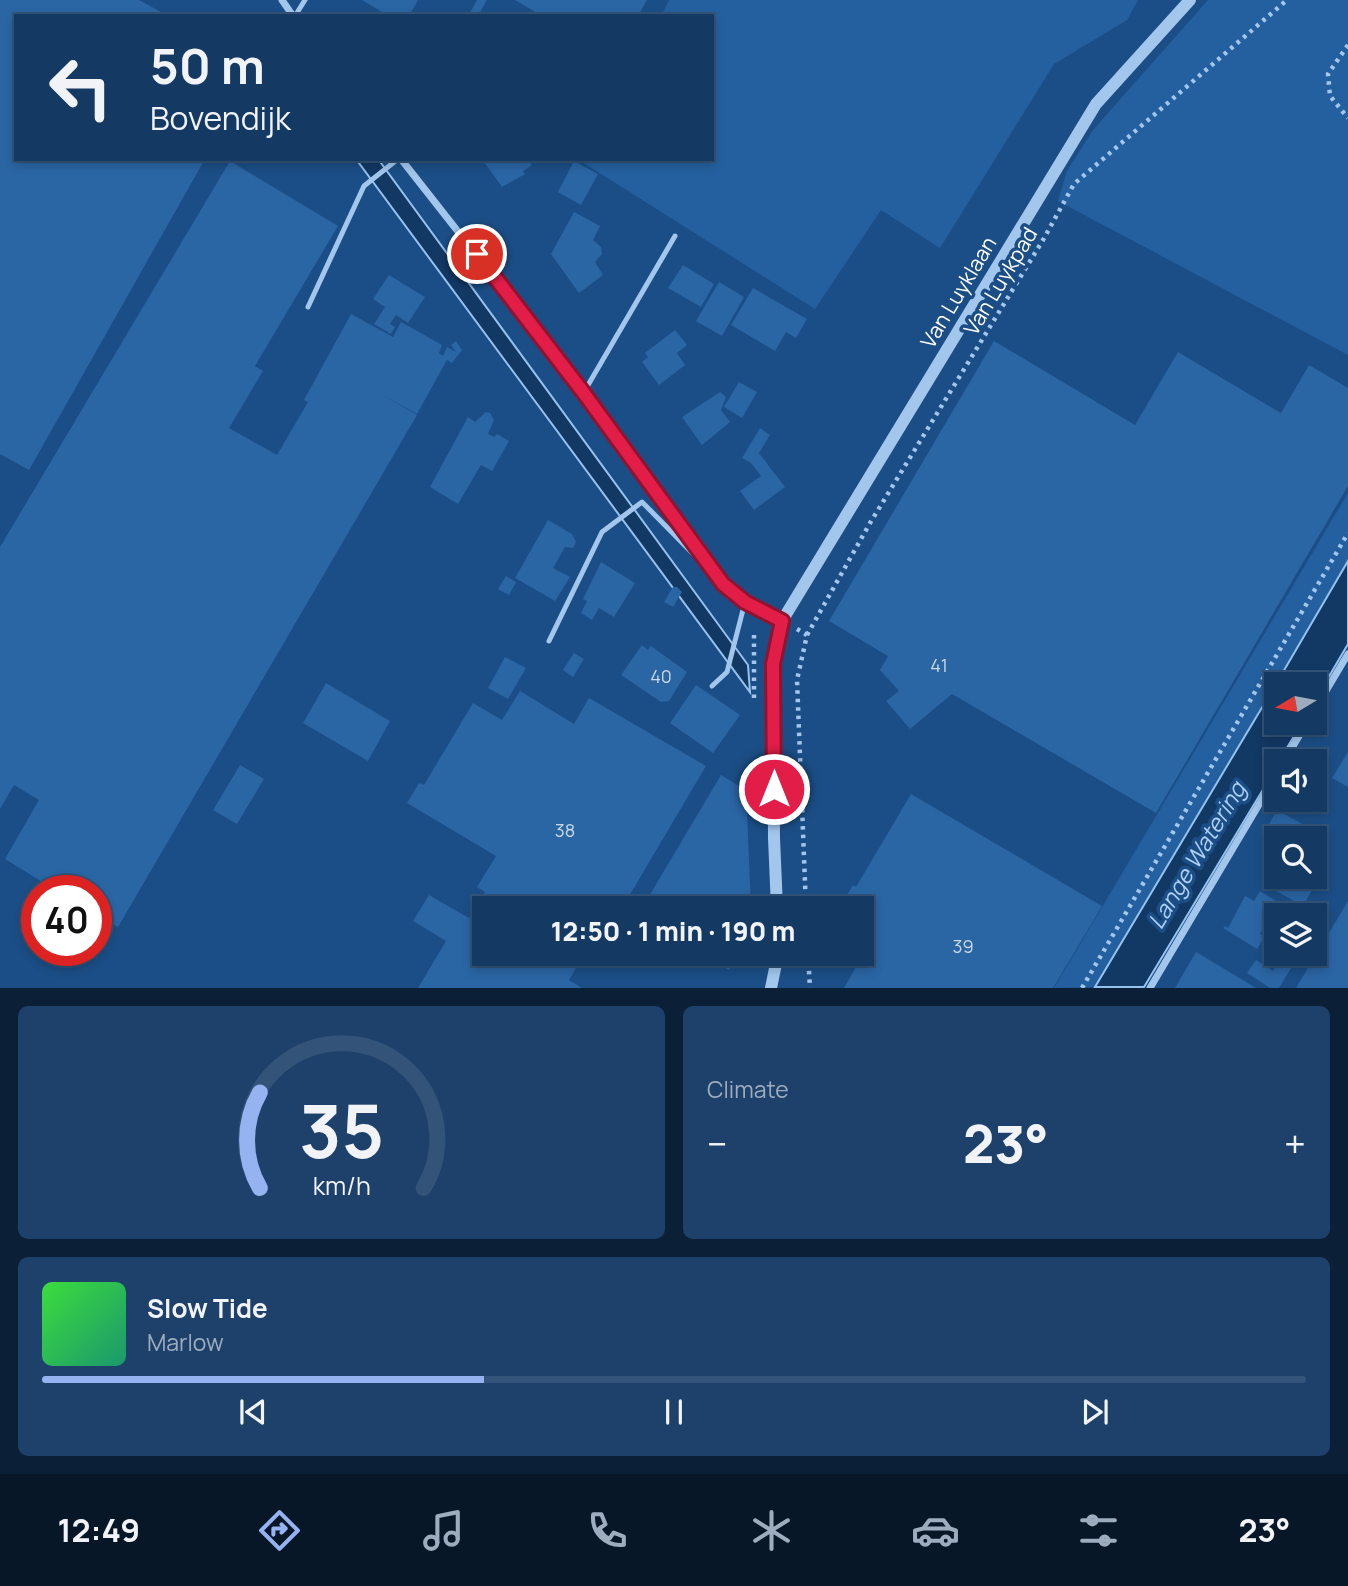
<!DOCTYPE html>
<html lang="en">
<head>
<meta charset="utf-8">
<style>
	:root { --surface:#143a64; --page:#1d416a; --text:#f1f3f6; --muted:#9dadbf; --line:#335478; --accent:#95b2f1 }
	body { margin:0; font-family:Manrope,sans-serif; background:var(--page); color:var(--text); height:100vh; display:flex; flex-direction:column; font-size:26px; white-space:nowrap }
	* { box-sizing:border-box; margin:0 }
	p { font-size:23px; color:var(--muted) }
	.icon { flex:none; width:38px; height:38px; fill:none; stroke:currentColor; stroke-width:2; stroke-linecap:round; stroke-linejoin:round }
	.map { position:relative; height:988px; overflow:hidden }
	.panel { display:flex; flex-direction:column; gap:18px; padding:18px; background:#0b2037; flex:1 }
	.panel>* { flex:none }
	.banner { position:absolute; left:14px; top:14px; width:700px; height:147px; border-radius:0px; box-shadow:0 4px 10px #0003,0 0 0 2px var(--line); background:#143a64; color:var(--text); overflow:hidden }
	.needle { width:46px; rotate:260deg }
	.tools { position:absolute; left:1264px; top:672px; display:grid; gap:14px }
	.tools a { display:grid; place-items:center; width:63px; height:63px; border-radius:0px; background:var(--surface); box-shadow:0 4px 10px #0003,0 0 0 2px var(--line); font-size:35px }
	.speed { position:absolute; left:21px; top:875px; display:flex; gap:14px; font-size:35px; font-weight:700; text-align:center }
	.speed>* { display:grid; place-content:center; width:91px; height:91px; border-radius:50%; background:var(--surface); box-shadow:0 4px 10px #0003,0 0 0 2px var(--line); line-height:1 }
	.speed .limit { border:10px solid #d22; background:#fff; color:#111 }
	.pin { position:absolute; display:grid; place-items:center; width:60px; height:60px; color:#fff; margin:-30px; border:4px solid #fff; border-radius:50%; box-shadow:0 2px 7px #0007 }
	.me { position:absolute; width:77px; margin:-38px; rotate:0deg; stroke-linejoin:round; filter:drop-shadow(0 0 5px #0008) }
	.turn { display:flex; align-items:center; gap:24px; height:147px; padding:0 21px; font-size:32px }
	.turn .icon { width:91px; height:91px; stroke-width:2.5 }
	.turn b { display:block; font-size:49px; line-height:60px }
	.big { font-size:52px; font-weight:800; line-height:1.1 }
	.panel .tile { flex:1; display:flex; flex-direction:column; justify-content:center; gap:10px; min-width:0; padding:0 24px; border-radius:10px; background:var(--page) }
	.panel .dial { align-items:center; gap:0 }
	.dial svg { height:182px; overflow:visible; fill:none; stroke:var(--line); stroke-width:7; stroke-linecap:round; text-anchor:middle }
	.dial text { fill:var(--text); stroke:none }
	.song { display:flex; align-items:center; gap:21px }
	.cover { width:84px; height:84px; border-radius:10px; background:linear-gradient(135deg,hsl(120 70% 55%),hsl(160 70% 35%)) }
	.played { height:7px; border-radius:4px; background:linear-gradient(90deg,var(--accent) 35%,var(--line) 35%) }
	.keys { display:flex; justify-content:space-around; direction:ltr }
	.heat { display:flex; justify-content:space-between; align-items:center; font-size:38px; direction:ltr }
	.panel .tiles { flex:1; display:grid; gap:18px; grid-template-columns:1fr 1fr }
	.tile:last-child { grid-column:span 2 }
	.trip { position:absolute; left:472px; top:896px; width:402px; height:70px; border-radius:0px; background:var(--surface); box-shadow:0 4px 10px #0003,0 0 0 2px var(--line); font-weight:800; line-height:70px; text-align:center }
	.dock { display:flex; height:112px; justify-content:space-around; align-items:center; background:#081728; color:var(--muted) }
	.dock .icon { width:49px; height:49px }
	.dock .on { color:var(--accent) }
	.dock b { font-size:32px; color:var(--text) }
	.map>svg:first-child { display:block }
	.green { fill:#24609f }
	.water { fill:#123864; stroke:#95c2ee; stroke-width:2 }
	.building { fill:#2a65a4 }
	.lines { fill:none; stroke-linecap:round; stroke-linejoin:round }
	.path { stroke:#a2c6ec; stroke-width:4.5; stroke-dasharray:3.5 5; stroke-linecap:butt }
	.service { stroke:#a2c6ec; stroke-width:5 }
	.minor { stroke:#a2c6ec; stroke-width:7 }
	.tertiary { stroke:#a2c6ec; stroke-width:12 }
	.route-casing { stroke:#92132f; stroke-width:18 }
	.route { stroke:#e11d48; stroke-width:12 }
	.labels { text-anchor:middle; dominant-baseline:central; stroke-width:7; stroke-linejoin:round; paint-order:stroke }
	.number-label { font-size:18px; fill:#cad8e8 }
	.street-label { font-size:21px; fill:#fff; stroke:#1b4e86 }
	.water-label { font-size:23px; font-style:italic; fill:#aed0f3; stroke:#1b4e86 }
</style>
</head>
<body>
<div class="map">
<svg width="1348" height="988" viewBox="0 0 1348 988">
	<rect width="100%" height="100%" fill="#1b4e86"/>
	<g class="green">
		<polygon points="669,0 1138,0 1127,20 1054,64 940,248 881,210 815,309 579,160 712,159 712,16 661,16"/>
		<polygon points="1208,0 1348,0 1348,355 1058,201 1067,171 1093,130"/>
		<polygon points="1348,493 1348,561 1095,987 1054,988"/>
	</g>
	<g class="water">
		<polygon points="356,159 378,159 748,665 750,692"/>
		<polygon points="1348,561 1348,644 1314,702 1314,684 1276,684"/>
		<polygon points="1276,684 1276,723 1302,723 1279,761 1276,761 1276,768 1144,987 1095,987"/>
	</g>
	<g class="building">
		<polygon points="0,0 139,0 168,16 16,16 16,159 205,159 29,470 0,454"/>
		<polygon points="362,0 418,0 409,16 389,16"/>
		<polygon points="477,0 487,0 478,16 474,16 470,13"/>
		<polygon points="515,0 647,0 638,16 542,16"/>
		<polygon points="482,159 528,159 532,165 523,171 525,174 502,187"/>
		<polygon points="230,161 338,226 255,366 263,371 229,428 277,455 308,402 304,400 351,314 393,337 401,322 442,345 439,353 443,356 447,347 456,352 451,345 456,341 462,350 452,363 447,360 417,414 381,394 417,415 118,927 96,914 96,891 57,891 5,859 39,800 14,785 0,809 0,547"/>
		<polygon points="574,161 598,174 581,205 558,192"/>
		<polygon points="574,212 600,226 593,240 601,247 602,254 595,262 603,275 579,293 551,254"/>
		<polygon points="683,265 714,284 701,307 668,288"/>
		<polygon points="389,275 425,297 408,323 396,315 390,324 395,327 391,334 374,324 385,307 373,299"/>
		<polygon points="719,282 744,297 722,336 696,321"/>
		<polygon points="753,288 807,319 796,338 786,332 775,351 731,325"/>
		<polygon points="675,330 687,345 677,353 685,365 659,385 642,362 648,357 645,353"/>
		<polygon points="994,341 1135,425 1178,352 1281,413 1309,365 1348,388 1348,486 1156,813 952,694 910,729 886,701 899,691 880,670 888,656 829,621"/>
		<polygon points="739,382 757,392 742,418 724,407"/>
		<polygon points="720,392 726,397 721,410 730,422 702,445 682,417"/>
		<polygon points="486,412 490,413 494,420 488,434 494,437 497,434 509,441 492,471 481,465 458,504 430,487 468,417 475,422"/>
		<polygon points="760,428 770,435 759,453 785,487 754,510 740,491 761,476 751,463 742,458"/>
		<polygon points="548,520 572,534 576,542 573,548 565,547 553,568 570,577 555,601 515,578"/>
		<polygon points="601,562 635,583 614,617 599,608 592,620 581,613 587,601 583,599"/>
		<polygon points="506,576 516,582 509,595 498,589"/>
		<polygon points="673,587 677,587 682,592 673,607 664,602"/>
		<polygon points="642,645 648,650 651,646 687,672 669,701 661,702 621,675"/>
		<polygon points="574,653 584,659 573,677 563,670"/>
		<polygon points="505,657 526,668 508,699 488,688"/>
		<polygon points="326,683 390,721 368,761 303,723"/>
		<polygon points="696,685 740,715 713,753 670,723"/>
		<polygon points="520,691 574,724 589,698 706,766 622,908 485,908 485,954 584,954 569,980 582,988 418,988 446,941 413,921 429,895 469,918 485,892 477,887 496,856 407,803 419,783 424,785 473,703 502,720"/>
		<polygon points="1348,752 1348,787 1332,778"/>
		<polygon points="240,765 264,779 237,824 213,810"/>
		<polygon points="721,775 746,790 751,908 642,908"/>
		<polygon points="911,794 1102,906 1053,988 844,988 862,956 858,954 863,954 863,908 839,908 853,885 856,887"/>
		<polygon points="1277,810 1313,830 1309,838 1276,838 1276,845 1262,837"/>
		<polygon points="1275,877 1301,877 1315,885 1303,906 1269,887"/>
		<polygon points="1260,891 1287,908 1282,915 1276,915 1276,922 1270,919 1260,934 1264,937 1257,949 1223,928 1225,926 1228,928 1245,896 1254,901"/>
		<polygon points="1348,901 1348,988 1296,988"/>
		<polygon points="1196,952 1256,988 1175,988"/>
		<polygon points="702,954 739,954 729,970"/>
		<polygon points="1284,954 1296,960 1279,988 1270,988 1247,973 1256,960 1273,971"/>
	</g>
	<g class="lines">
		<g class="path">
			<polyline points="1348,45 1328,74 1330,96 1348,118"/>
			<polyline points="797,629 807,635 797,680 806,908"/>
			<polyline points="807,635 870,523 1043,240 1074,184 1287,0"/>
			<polyline points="754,698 754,630"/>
			<polyline points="808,954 810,988"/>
			<polyline points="1082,988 1348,533"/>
		</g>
		<g class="service">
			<polyline points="295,16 305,0"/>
			<polyline points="308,307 364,186 398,159"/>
			<polyline points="584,392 675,236"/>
			<polyline points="549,641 602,532 642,502 711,572"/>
			<polyline points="712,686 727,672 745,602"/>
		</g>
		<g class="minor">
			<polyline points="282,0 293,16"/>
			<polyline points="401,159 584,392 723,584 745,602 782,621"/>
			<polyline points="1314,711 1348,654"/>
			<polyline points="1284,761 1307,723"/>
			<polyline points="1150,988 1276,776"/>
		</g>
		<g class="tertiary">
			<polyline points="777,908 774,838 773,665 782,621 1096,104 1190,0"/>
			<polyline points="771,988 778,954"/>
		</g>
	</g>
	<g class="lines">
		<defs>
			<polyline id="route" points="477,254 583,392 723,584 745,602 782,621 773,664 774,789"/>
		</defs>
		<use href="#route" class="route-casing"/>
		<use href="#route" class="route"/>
	</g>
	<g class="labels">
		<g class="number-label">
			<text x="939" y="665">41</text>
			<text x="661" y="676">40</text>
			<text x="565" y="830">38</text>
			<text x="963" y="946">39</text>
		</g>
		<g class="street-label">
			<text transform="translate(1000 281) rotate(-59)">Van Luykpad</text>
			<text transform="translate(958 292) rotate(-59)">Van Luyklaan</text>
		</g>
		<g class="water-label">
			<text transform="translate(1196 855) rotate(-59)">Lange Watering</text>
		</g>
	</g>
</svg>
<div class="tools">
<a><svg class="needle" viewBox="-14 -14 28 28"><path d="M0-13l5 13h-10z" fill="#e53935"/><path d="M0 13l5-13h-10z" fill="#9dadbf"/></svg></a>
<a><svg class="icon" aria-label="sound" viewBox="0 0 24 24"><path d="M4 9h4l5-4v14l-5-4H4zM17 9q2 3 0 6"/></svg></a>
<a><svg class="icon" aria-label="search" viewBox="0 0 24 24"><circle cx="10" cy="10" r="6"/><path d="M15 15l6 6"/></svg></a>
<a><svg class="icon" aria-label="layers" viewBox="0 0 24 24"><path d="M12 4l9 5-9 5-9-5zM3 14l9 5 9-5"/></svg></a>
</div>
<div class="speed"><div class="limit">40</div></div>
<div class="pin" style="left:477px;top:254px;background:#d93025"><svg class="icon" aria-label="arrive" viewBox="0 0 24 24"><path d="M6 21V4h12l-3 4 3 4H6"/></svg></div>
<svg class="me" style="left:774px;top:789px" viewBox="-20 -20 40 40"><circle r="17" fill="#e11d48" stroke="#fff" stroke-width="3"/><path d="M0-11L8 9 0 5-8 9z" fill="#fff"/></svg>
<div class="trip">12:50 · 1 min · 190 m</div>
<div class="banner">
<div class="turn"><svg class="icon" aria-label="left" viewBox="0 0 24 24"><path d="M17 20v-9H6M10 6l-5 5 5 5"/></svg><div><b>50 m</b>Bovendijk</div></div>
</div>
</div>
<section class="panel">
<div class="tiles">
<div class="tile dial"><svg viewBox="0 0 100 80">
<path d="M14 69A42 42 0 1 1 86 69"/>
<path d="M14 69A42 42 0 0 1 14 27" stroke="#95b2f1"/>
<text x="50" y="56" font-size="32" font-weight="700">35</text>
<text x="50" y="72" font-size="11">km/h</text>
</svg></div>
<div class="tile"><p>Climate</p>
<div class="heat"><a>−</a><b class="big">23°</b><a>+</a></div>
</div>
<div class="tile">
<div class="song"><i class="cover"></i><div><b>Slow Tide</b><p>Marlow</p></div></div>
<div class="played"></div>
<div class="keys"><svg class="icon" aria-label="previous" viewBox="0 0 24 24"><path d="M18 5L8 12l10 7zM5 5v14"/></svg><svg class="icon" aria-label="pause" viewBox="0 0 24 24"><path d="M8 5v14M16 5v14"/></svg><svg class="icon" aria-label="next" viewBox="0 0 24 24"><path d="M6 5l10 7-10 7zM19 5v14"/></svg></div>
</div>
</div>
</section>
<nav class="dock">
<b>12:49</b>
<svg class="icon on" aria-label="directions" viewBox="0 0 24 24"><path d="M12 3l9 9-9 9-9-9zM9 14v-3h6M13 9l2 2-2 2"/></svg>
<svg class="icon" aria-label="music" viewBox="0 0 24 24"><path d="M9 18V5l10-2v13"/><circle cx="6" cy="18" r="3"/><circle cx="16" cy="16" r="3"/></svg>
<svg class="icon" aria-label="phone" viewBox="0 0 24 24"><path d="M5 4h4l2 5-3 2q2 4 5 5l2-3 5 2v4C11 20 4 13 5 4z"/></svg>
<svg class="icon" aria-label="climate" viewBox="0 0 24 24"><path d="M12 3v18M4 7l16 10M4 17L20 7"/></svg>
<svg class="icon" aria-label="car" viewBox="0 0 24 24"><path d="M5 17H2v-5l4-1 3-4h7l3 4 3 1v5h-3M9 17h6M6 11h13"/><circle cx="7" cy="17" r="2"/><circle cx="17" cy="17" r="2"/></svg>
<svg class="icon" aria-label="filters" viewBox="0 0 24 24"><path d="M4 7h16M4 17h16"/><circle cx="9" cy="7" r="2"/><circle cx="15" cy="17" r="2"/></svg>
<b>23°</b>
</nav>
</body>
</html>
